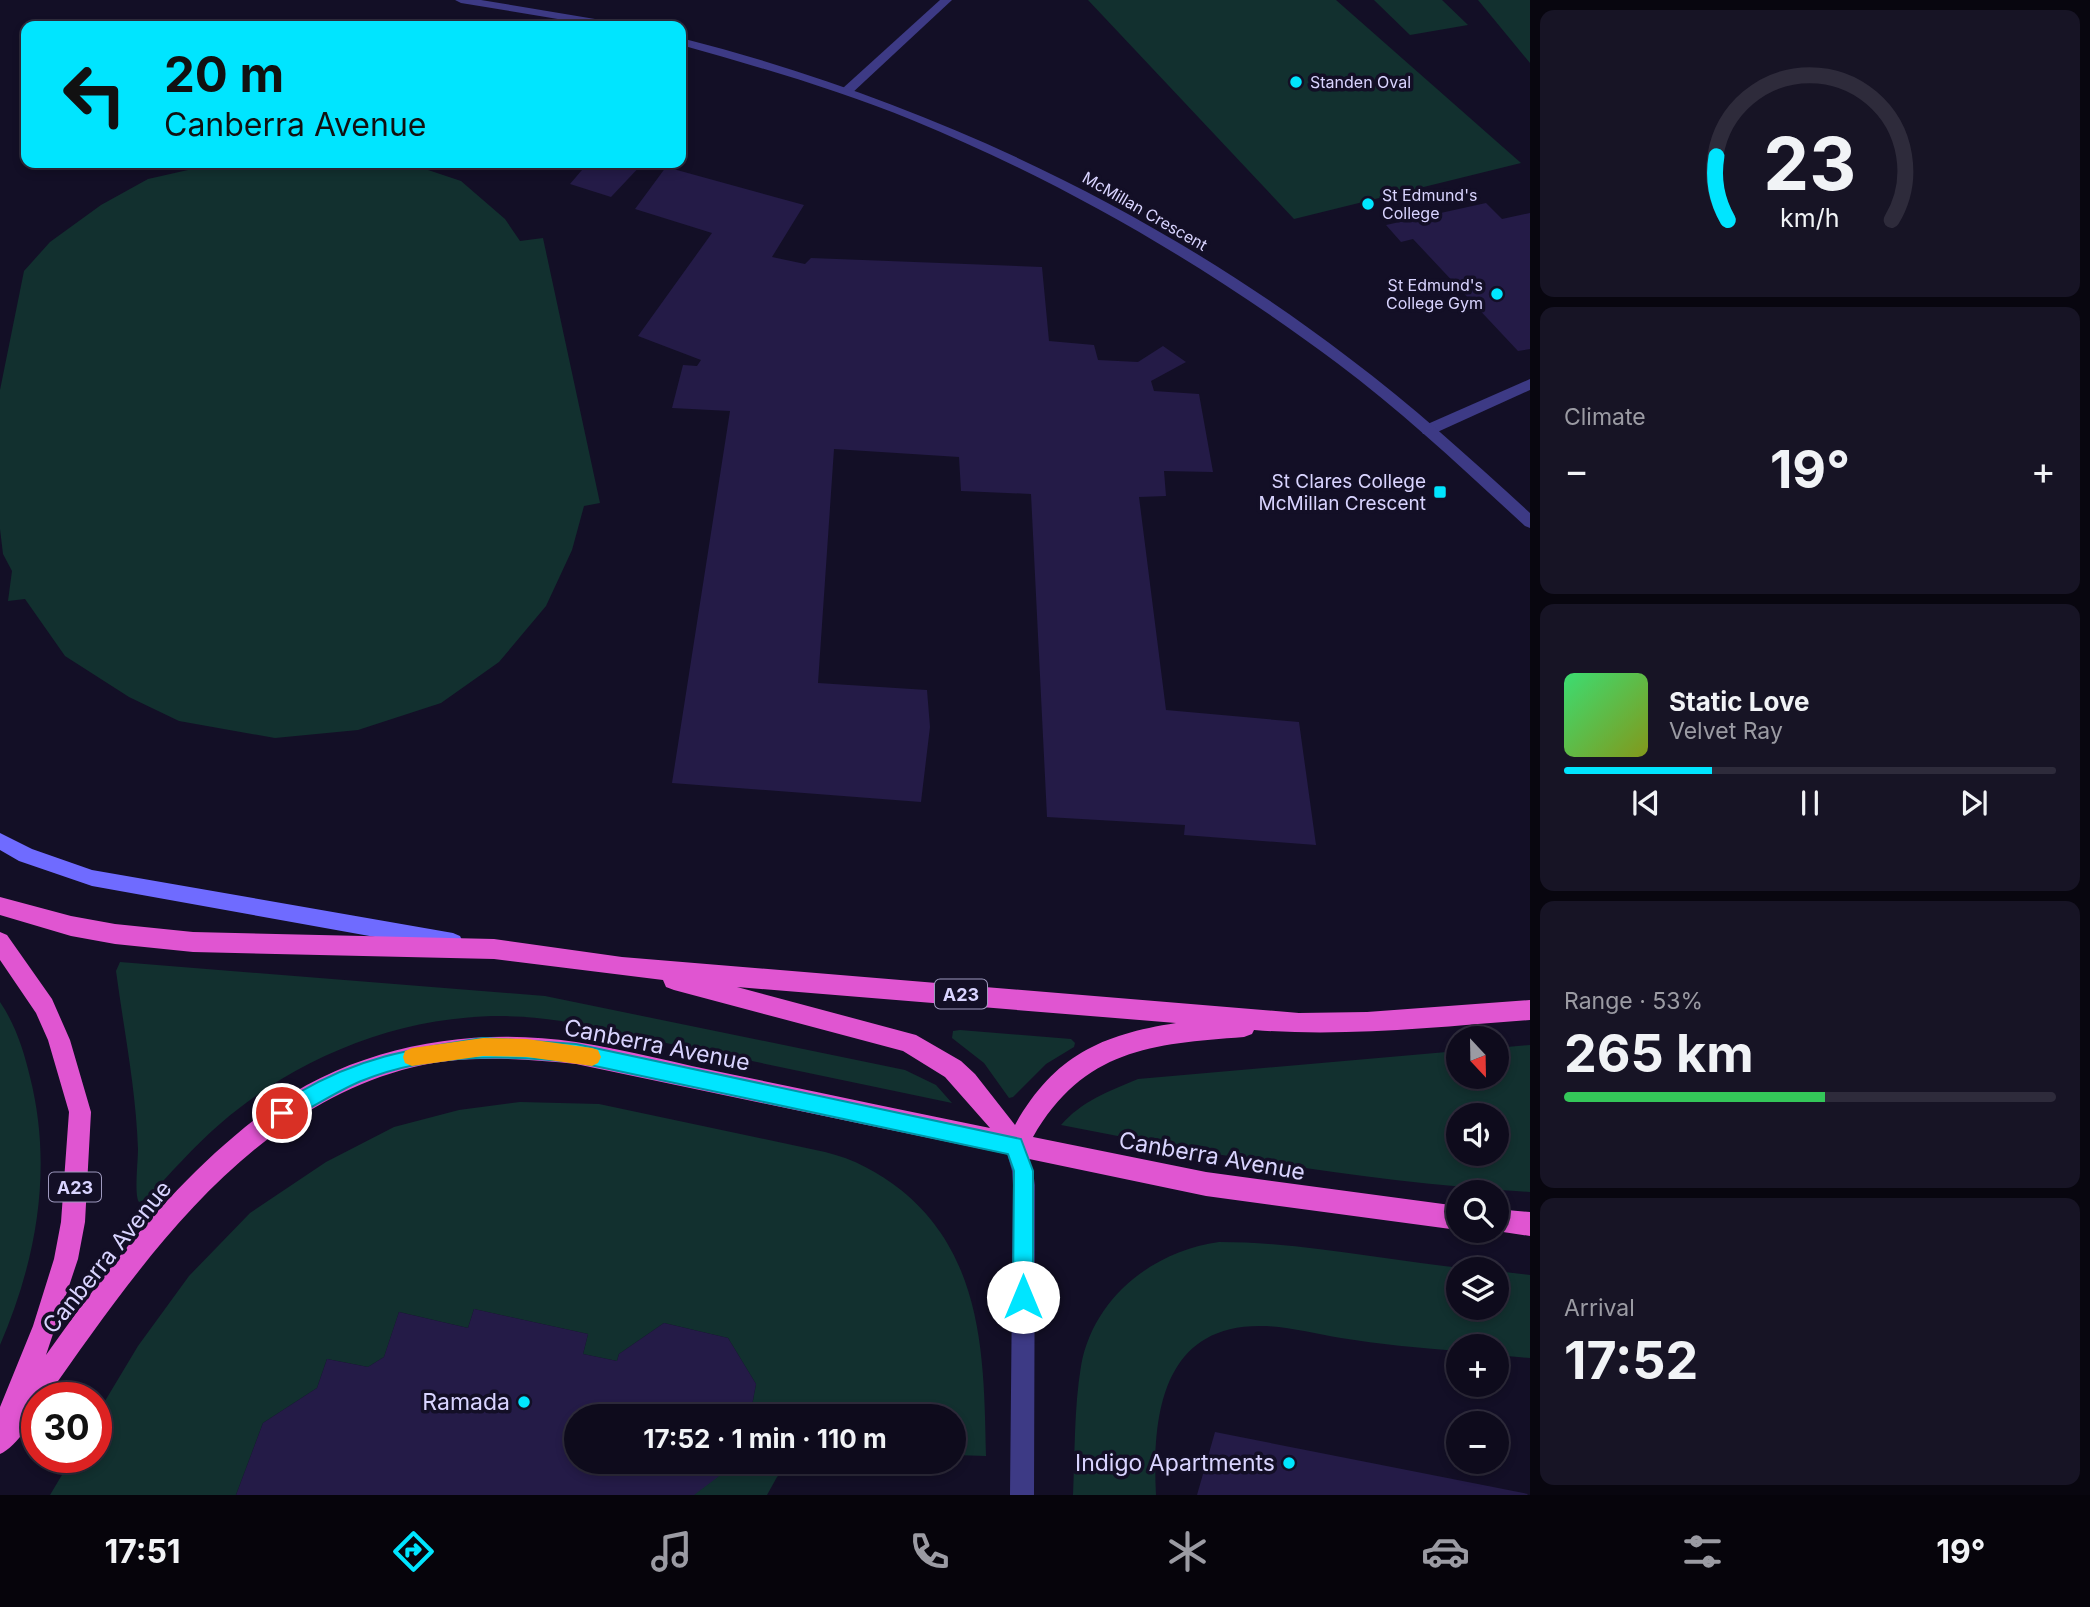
<!DOCTYPE html>
<html lang="en">
<head>
<meta charset="utf-8">
<style>
	:root { --surface:#0e0b1c; --page:#171425; --text:#f1f3f6; --muted:#9b9ba3; --line:#2e2b3b; --accent:#00e5ff }
	body { margin:0; font-family:Inter,sans-serif; background:var(--page); color:var(--text); height:100vh; display:flex; flex-direction:column; font-size:26px; white-space:nowrap }
	* { box-sizing:border-box; margin:0 }
	p { font-size:23px; color:var(--muted) }
	.icon { flex:none; width:38px; height:38px; fill:none; stroke:currentColor; stroke-width:2; stroke-linecap:round; stroke-linejoin:round }
	.map { position:relative; flex:1; overflow:hidden }
	.drawer { display:flex; flex-direction:column; gap:10px; padding:10px; background:#08060f; width:560px }
	.drawer>* { flex:none }
	.banner { position:absolute; left:21px; top:21px; width:665px; height:147px; border-radius:14px; box-shadow:0 4px 10px #0003,0 0 0 2px var(--line); background:#00e5ff; color:#111; overflow:hidden }
	.needle { width:46px; rotate:158deg }
	.buttons { position:absolute; left:1446px; top:1026px; display:grid; gap:14px }
	.buttons a { display:grid; place-items:center; width:63px; height:63px; border-radius:50%; background:var(--surface); box-shadow:0 4px 10px #0003,0 0 0 2px var(--line); font-size:35px }
	.speed { position:absolute; left:21px; top:1382px; display:flex; gap:14px; font-size:35px; font-weight:700; text-align:center }
	.speed>* { display:grid; place-content:center; width:91px; height:91px; border-radius:50%; background:var(--surface); box-shadow:0 4px 10px #0003,0 0 0 2px var(--line); line-height:1 }
	.speed .limit { border:10px solid #d22; background:#fff; color:#111 }
	.pin { position:absolute; display:grid; place-items:center; width:60px; height:60px; color:#fff; margin:-30px; border:4px solid #fff; border-radius:50%; box-shadow:0 2px 7px #0007 }
	.me { position:absolute; width:77px; margin:-38px; rotate:0deg; stroke-linejoin:round; filter:drop-shadow(0 0 5px #0008) }
	.turn { display:flex; align-items:center; gap:24px; height:147px; padding:0 28px; font-size:32px }
	.turn .icon { width:91px; height:91px; stroke-width:2.5 }
	.turn b { display:block; font-size:49px; line-height:60px }
	.big { font-size:52px; font-weight:700; line-height:1.1 }
	.drawer .tile { flex:1; display:flex; flex-direction:column; justify-content:center; gap:10px; min-width:0; padding:0 24px; border-radius:14px; background:var(--page) }
	.drawer .dial { align-items:center; gap:0 }
	.dial svg { height:182px; overflow:visible; fill:none; stroke:var(--line); stroke-width:7; stroke-linecap:round; text-anchor:middle }
	.dial text { fill:var(--text); stroke:none }
	.song { display:flex; align-items:center; gap:21px }
	.cover { width:84px; height:84px; border-radius:10px; background:linear-gradient(135deg,hsl(140 70% 55%),hsl(70 70% 35%)) }
	.played { height:7px; border-radius:4px; background:linear-gradient(90deg,var(--accent) 30%,var(--line) 30%) }
	.keys { display:flex; justify-content:space-around; direction:ltr }
	.heat { display:flex; justify-content:space-between; align-items:center; font-size:38px; direction:ltr }
	.charge { height:10px; border-radius:5px; background:linear-gradient(90deg,#34c759 53%,var(--line) 0) }
	.trip { position:absolute; left:564px; top:1404px; width:402px; height:70px; border-radius:35px; background:var(--surface); box-shadow:0 4px 10px #0003,0 0 0 2px var(--line); font-weight:700; line-height:70px; text-align:center }
	.tab-bar { display:flex; height:112px; justify-content:space-around; align-items:center; background:#06040b; color:var(--muted) }
	.tab-bar .icon { width:49px; height:49px }
	.tab-bar .active { color:var(--accent) }
	.tab-bar b { font-size:32px; color:var(--text) }
	main { display:flex; flex:1; min-height:0 }
	.map>svg:first-child { display:block }
	.green { fill:#12302f; fill-rule:evenodd }
	.building { fill:#241b47 }
	.lines { fill:none; stroke-linecap:round; stroke-linejoin:round }
	.service { fill:#3d3a85; fill-rule:evenodd }
	.minor { fill:#3d3a85; fill-rule:evenodd }
	.tertiary { fill:#3d3a85; fill-rule:evenodd }
	.secondary { fill:#6f6bff; fill-rule:evenodd }
	.trunk { fill:#e055d1; fill-rule:evenodd }
	.route { fill:#00e5ff; stroke:#0095a6; stroke-width:2 }
	.slow { fill:#f59e0b }
	.poi-dot { fill:#00e5ff; stroke:#130f26; stroke-width:2.5 }
	.labels { text-anchor:middle; dominant-baseline:central; stroke-width:7; stroke-linejoin:round; paint-order:stroke }
	.far-poi-label { font-size:16px; fill:#d9d4ff; stroke:#130f26; text-anchor:start }
	.far-street-label { font-size:16px; fill:#d9d4ff; stroke:#130f26 }
	.shield { fill:#130f26; stroke:#9e99be; stroke-width:2 }
	.shield-label { font-size:18px; font-weight:bold; fill:#d9d4ff }
	.poi-label { font-size:19px; fill:#d9d4ff; stroke:#130f26; text-anchor:end }
	.near-street-label { font-size:23px; fill:#d9d4ff; stroke:#130f26 }
	.near-poi-label { font-size:23px; fill:#d9d4ff; stroke:#130f26; text-anchor:end }
</style>
</head>
<body>
<main>
<div class="map">
<svg width="1530" height="1495" viewBox="0 0 1530 1495">
	<rect width="100%" height="100%" fill="#130f26"/>
	<g class="green">
		<polygon points="1088,0 1336,0 1521,163 1294,219"/>
		<polygon points="1374,0 1442,0 1468,25 1410,35"/>
		<polygon points="1478,0 1530,0 1530,63"/>
		<polygon points="219,163 407,163 461,181 505,219 520,241 543,238 600,503 584,506 572,550 546,606 499,662 441,703 358,730 275,738 179,721 129,697 65,656 25,599 8,601 12,571 3,554 0,529 0,390 24,271 50,242 101,205 148,179"/>
		<path d="M 120,962 L 545,996 L 905,1070 L 936,1085 L 952,1103 L 561,1021 C 440,1001 313,1044 221,1123 C 194,1146 171,1173 146,1199 L 139,1202 C 134,1195 138,1162 138,1149 C 136,1089 124,1031 116,971 Z"/>
		<path d="M 0,1002 C 15,1024 24,1051 30,1077 C 53,1168 37,1259 0,1345 Z"/>
		<polygon points="960,1030 1071,1039 1075,1043 1074,1047 1046,1064 1013,1097 1009,1098 984,1063 952,1038 953,1031"/>
		<path d="M 1530,1045 L 1530,1192 C 1371,1182 1217,1156 1061,1125 C 1082,1101 1109,1091 1138,1079 L 1458,1051 L 1458,1076 L 1496,1076 L 1496,1048 ZM 1458,1115 L 1496,1115 L 1496,1153 L 1458,1153 Z"/>
		<path d="M 520,1102 L 599,1104 L 825,1152 C 854,1159 878,1172 901,1190 C 984,1257 984,1359 986,1456 L 954,1455 L 954,1416 L 750,1416 L 756,1384 L 728,1338 L 664,1323 L 619,1354 L 617,1361 L 583,1354 L 588,1334 L 474,1309 L 468,1328 L 399,1312 L 384,1357 L 368,1367 L 327,1359 L 317,1388 L 263,1423 L 236,1495 L 50,1495 L 72,1458 L 96,1458 L 96,1416 L 138,1346 L 189,1276 L 250,1213 L 326,1162 L 394,1127 L 459,1110 Z"/>
		<path d="M 1219,1242 C 1303,1242 1387,1261 1471,1269 L 1458,1269 L 1458,1307 L 1496,1307 L 1496,1271 L 1530,1275 L 1530,1358 L 1496,1355 L 1496,1346 L 1458,1346 L 1458,1351 C 1419,1348 1379,1344 1341,1338 C 1315,1334 1287,1326 1261,1326 C 1161,1325 1152,1418 1156,1495 L 1073,1495 C 1075,1453 1074,1408 1081,1366 C 1093,1298 1153,1251 1219,1242 Z"/>
		<polygon points="739,1461 793,1461 777,1477 767,1495 683,1495"/>
	</g>
	<g class="building">
		<polygon points="588,163 643,163 611,197 570,184"/>
		<polygon points="666,167 804,205 772,257 805,264 811,258 1042,267 1049,341 1094,345 1098,360 1138,362 1163,346 1186,362 1151,381 1154,391 1199,394 1213,472 1164,471 1166,496 1139,497 1166,710 1299,722 1316,845 1184,835 1185,825 1047,817 1031,494 961,491 959,457 834,449 818,683 927,690 930,727 921,802 672,783 730,411 672,408 683,365 697,366 701,360 638,336 712,233 635,209"/>
		<polygon points="1486,203 1502,219 1530,213 1530,349 1518,351 1413,239 1401,242 1386,225"/>
		<polygon points="474,1309 588,1334 583,1354 617,1361 619,1354 664,1323 728,1338 756,1384 750,1416 576,1416 576,1461 739,1461 694,1495 236,1495 263,1423 317,1388 327,1359 368,1367 384,1357 399,1312 468,1328"/>
		<polygon points="1215,1432 1528,1494 1527,1495 1197,1495"/>
	</g>
	<g class="lines">
		<polygon class="service" points="1530,379 1530,390 1433,434 1423,434 1421,430 1423,426"/>
		<g class="minor">
			<polygon points="940,0 952,0 851,94 843,94 843,88"/>
			<path d="M 1015,1136 L 1022,1139 C 1029,1154 1033,1169 1035,1185 L 1034,1495 L 1010,1495 L 1013,1185 L 1012,1171 L 1005,1146 L 1008,1139 Z"/>
		</g>
		<g class="tertiary">
			<polygon points="455,0 481,0 619,23 625,26 600,26 461,3"/>
			<path d="M 681,38 C 921,99 1152,207 1349,358 C 1413,406 1471,459 1530,513 L 1530,528 L 1525,526 C 1464,470 1404,413 1337,363 C 1206,265 1063,182 912,120 C 836,89 759,67 681,45 Z"/>
		</g>
		<polygon class="secondary" points="0,833 32,849 92,870 453,933 460,936 463,942 460,948 453,951 92,886 19,861 0,850"/>
		<g class="trunk">
			<path d="M 0,897 L 71,916 L 115,924 L 193,932 L 494,939 L 622,957 L 1299,1013 L 1367,1012 L 1530,1000 L 1530,1020 C 1438,1027 1346,1037 1254,1030 L 1252,1034 L 1244,1037 C 1151,1044 1084,1049 1033,1137 L 1206,1172 L 1458,1206 L 1458,1230 L 1206,1196 L 576,1064 C 519,1058 457,1054 402,1070 C 239,1117 139,1267 46,1398 L 37,1398 C 37,1416 17,1447 0,1454 L 0,1407 L 33,1326 L 54,1259 L 61,1222 L 69,1112 L 48,1040 L 36,1013 L 0,960 L 0,932 L 7,935 L 52,999 L 70,1040 L 91,1112 L 85,1222 L 78,1259 L 46,1355 C 110,1265 177,1177 266,1111 C 354,1046 470,1026 576,1042 C 628,1050 679,1064 730,1074 C 817,1092 903,1110 990,1128 L 945,1077 L 903,1051 L 674,990 L 666,987 L 663,980 L 494,959 L 193,952 L 115,944 L 71,936 L 0,915 ZM 737,987 L 1176,1023 C 1100,1035 1054,1056 1015,1125 L 975,1074 L 961,1061 L 916,1035 Z"/>
			<polygon points="1496,1209 1530,1212 1530,1236 1490,1230 1496,1230"/>
		</g>
	</g>
	<path class="route" d="M 483,1038 L 576,1044 L 1021,1139 L 1033,1171 L 1033,1297 L 1030,1304 L 1023,1307 L 1016,1304 L 1013,1297 L 1014,1171 L 1008,1154 L 576,1062 C 506,1055 431,1053 364,1080 C 335,1091 311,1110 282,1122 L 276,1119 L 273,1113 C 277,1103 288,1099 298,1093 C 361,1056 412,1049 483,1038 Z"/>
	<polygon class="slow" points="483,1038 527,1039 592,1048 598,1050 601,1057 598,1063 592,1066 527,1057 483,1056 412,1066 405,1063 403,1057 405,1051 412,1048"/>
	<g class="poi-dot">
		<circle cx="1296" cy="82" r="7"/>
		<circle cx="1368" cy="204" r="7"/>
		<circle cx="1497" cy="294" r="7"/>
		<rect x="1433" y="485" width="14" height="14" rx="3.5"/>
		<circle cx="524" cy="1402" r="7"/>
		<circle cx="1289" cy="1463" r="7"/>
	</g>
	<g class="labels">
		<g class="far-poi-label">
			<text x="1310" y="82">Standen Oval</text>
			<text x="1382" y="195">St Edmund's<tspan x="1382" dy="18">College</tspan></text>
			<text x="1483" y="285" text-anchor="end">St Edmund's<tspan x="1483" dy="18">College Gym</tspan></text>
		</g>
		<g class="far-street-label">
			<text transform="translate(1145 211) rotate(30)">McMillan Crescent</text>
		</g>
		<g class="shield">
			<rect x="935" y="979.5" width="52" height="29" rx="5"/>
			<rect x="49" y="1172.5" width="52" height="29" rx="5"/>
		</g>
		<g class="shield-label">
			<text x="961" y="994">A23</text>
			<text x="75" y="1187">A23</text>
		</g>
		<g class="poi-label">
			<text x="1426" y="481">St Clares College<tspan x="1426" dy="22">McMillan Crescent</tspan></text>
		</g>
		<g class="near-street-label">
			<text transform="translate(657 1045) rotate(11)">Canberra Avenue</text>
			<text transform="translate(1212 1156) rotate(10)">Canberra Avenue</text>
			<text transform="translate(107 1257) rotate(-51)">Canberra Avenue</text>
		</g>
		<g class="near-poi-label">
			<text x="510" y="1402">Ramada</text>
			<text x="1275" y="1463">Indigo Apartments</text>
		</g>
	</g>
</svg>
<div class="buttons">
<a><svg class="needle" viewBox="-14 -14 28 28"><path d="M0-13l5 13h-10z" fill="#e53935"/><path d="M0 13l5-13h-10z" fill="#9b9ba3"/></svg></a>
<a><svg class="icon" aria-label="sound" viewBox="0 0 24 24"><path d="M4 9h4l5-4v14l-5-4H4zM17 9q2 3 0 6"/></svg></a>
<a><svg class="icon" aria-label="search" viewBox="0 0 24 24"><circle cx="10" cy="10" r="6"/><path d="M15 15l6 6"/></svg></a>
<a><svg class="icon" aria-label="layers" viewBox="0 0 24 24"><path d="M12 4l9 5-9 5-9-5zM3 14l9 5 9-5"/></svg></a>
<a>+</a>
<a>−</a>
</div>
<div class="speed"><div class="limit">30</div></div>
<div class="pin" style="left:282px;top:1113px;background:#d93025"><svg class="icon" aria-label="arrive" viewBox="0 0 24 24"><path d="M6 21V4h12l-3 4 3 4H6"/></svg></div>
<svg class="me" style="left:1023px;top:1297px" viewBox="-20 -20 40 40"><circle r="19" fill="#fff"/><path d="M0-13L10 11 0 6-10 11z" fill="#00e5ff"/></svg>
<div class="trip">17:52 · 1 min · 110 m</div>
<div class="banner">
<div class="turn"><svg class="icon" aria-label="left" viewBox="0 0 24 24"><path d="M17 20v-9H6M10 6l-5 5 5 5"/></svg><div><b>20 m</b>Canberra Avenue</div></div>
</div>
</div>
<section class="drawer">
<div class="tile dial"><svg viewBox="0 0 100 80">
<path d="M14 69A42 42 0 1 1 86 69"/>
<path d="M14 69A42 42 0 0 1 9 41" stroke="#00e5ff"/>
<text x="50" y="56" font-size="32" font-weight="700">23</text>
<text x="50" y="72" font-size="11">km/h</text>
</svg></div>
<div class="tile"><p>Climate</p>
<div class="heat"><a>−</a><b class="big">19°</b><a>+</a></div>
</div>
<div class="tile">
<div class="song"><i class="cover"></i><div><b>Static Love</b><p>Velvet Ray</p></div></div>
<div class="played"></div>
<div class="keys"><svg class="icon" aria-label="previous" viewBox="0 0 24 24"><path d="M18 5L8 12l10 7zM5 5v14"/></svg><svg class="icon" aria-label="pause" viewBox="0 0 24 24"><path d="M8 5v14M16 5v14"/></svg><svg class="icon" aria-label="next" viewBox="0 0 24 24"><path d="M6 5l10 7-10 7zM19 5v14"/></svg></div>
</div>
<div class="tile"><p>Range · 53%</p><b class="big">265 km</b><div class="charge"></div></div>
<div class="tile"><p>Arrival</p><b class="big">17:52</b></div>
</section>
</main>
<nav class="tab-bar">
<b>17:51</b>
<svg class="icon active" aria-label="directions" viewBox="0 0 24 24"><path d="M12 3l9 9-9 9-9-9zM9 14v-3h6M13 9l2 2-2 2"/></svg>
<svg class="icon" aria-label="music" viewBox="0 0 24 24"><path d="M9 18V5l10-2v13"/><circle cx="6" cy="18" r="3"/><circle cx="16" cy="16" r="3"/></svg>
<svg class="icon" aria-label="phone" viewBox="0 0 24 24"><path d="M5 4h4l2 5-3 2q2 4 5 5l2-3 5 2v4C11 20 4 13 5 4z"/></svg>
<svg class="icon" aria-label="climate" viewBox="0 0 24 24"><path d="M12 3v18M4 7l16 10M4 17L20 7"/></svg>
<svg class="icon" aria-label="car" viewBox="0 0 24 24"><path d="M5 17H2v-5l4-1 3-4h7l3 4 3 1v5h-3M9 17h6M6 11h13"/><circle cx="7" cy="17" r="2"/><circle cx="17" cy="17" r="2"/></svg>
<svg class="icon" aria-label="filters" viewBox="0 0 24 24"><path d="M4 7h16M4 17h16"/><circle cx="9" cy="7" r="2"/><circle cx="15" cy="17" r="2"/></svg>
<b>19°</b>
</nav>
</body>
</html>
